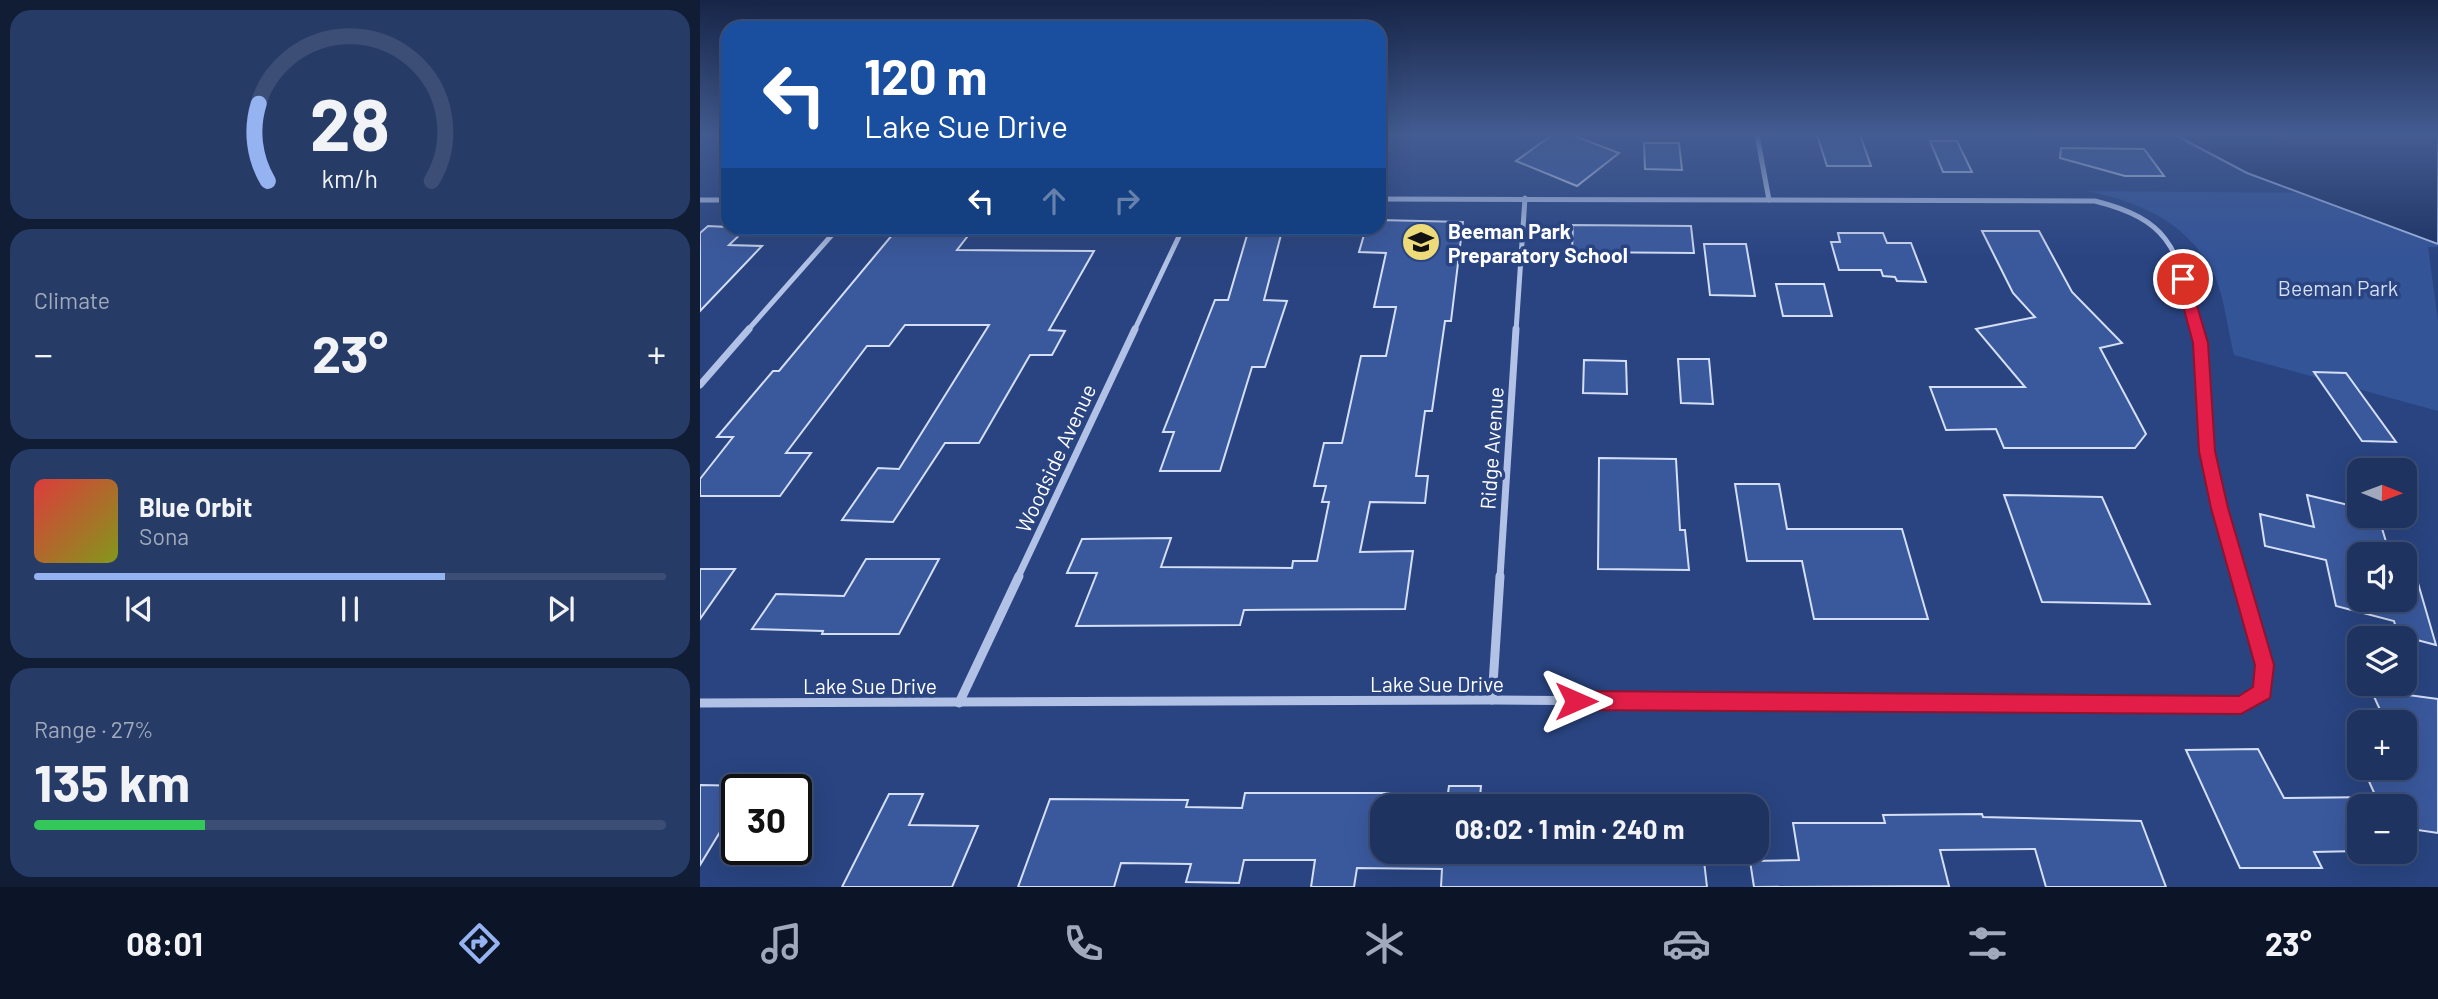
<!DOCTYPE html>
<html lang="en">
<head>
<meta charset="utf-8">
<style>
	:root { --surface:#1f3361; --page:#273b67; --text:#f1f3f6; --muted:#a1aabd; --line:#3c4e76; --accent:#95b2f1 }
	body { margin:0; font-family:Barlow,sans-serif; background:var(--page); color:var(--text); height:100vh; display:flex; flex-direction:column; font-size:26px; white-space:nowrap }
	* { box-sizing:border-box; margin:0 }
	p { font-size:23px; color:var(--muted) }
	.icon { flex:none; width:38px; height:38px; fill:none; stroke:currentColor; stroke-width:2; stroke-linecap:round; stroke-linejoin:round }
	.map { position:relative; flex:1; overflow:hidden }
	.drawer { display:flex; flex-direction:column; gap:10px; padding:10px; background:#111c35; width:700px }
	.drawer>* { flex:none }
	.banner { position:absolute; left:21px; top:21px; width:665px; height:214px; border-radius:21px; box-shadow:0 7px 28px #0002,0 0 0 2px var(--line); background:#1a4fa0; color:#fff; overflow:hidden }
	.needle { width:46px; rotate:91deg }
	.controls { position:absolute; left:1647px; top:458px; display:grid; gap:14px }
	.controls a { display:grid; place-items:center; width:70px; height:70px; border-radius:14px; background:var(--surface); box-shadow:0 7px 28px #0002,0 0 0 2px var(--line); font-size:35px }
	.speed { position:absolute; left:21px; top:774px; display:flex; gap:14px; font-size:35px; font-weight:700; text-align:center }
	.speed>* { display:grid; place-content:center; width:91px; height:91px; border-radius:50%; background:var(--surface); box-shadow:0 7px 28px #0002,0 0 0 2px var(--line); line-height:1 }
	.speed .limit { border:4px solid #111; border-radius:10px; background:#fff; color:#111 }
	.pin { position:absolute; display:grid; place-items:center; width:60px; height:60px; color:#fff; margin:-30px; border:4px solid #fff; border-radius:50%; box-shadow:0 2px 7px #0007 }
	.me { position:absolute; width:77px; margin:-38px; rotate:90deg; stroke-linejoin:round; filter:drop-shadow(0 0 5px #0008) }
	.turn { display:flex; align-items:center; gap:24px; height:147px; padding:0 28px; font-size:32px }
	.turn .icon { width:91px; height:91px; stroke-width:2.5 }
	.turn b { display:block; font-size:49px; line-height:60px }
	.lanes { display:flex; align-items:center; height:66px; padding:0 28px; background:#0003; justify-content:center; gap:35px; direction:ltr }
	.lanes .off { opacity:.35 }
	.big { font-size:52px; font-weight:700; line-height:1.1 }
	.drawer .tile { flex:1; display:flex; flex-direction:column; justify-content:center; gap:10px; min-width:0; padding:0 24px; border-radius:21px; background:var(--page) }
	.drawer .dial { align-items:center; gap:0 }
	.dial svg { height:182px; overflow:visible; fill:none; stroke:var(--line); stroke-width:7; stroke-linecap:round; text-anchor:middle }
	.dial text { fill:var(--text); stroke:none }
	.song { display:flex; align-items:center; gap:21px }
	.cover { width:84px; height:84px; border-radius:10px; background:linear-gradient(135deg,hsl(0 70% 55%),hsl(70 70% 35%)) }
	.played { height:7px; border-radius:4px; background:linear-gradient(90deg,var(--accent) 65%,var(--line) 65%) }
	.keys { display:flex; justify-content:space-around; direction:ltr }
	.heat { display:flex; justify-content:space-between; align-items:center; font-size:38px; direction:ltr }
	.charge { height:10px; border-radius:5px; background:linear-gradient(90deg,#34c759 27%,var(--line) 0) }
	.trip { position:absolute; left:670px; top:794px; width:399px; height:70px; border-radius:21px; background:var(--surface); box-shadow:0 7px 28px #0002,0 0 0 2px var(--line); font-weight:700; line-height:70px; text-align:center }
	.menu { display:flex; height:112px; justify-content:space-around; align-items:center; background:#0c1427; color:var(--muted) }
	.menu .icon { width:49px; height:49px }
	.menu .on { color:var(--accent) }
	.menu b { font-size:32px; color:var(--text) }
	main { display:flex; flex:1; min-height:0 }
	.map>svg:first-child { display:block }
	.green { fill:#345498 }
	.water { fill:#1d3162; stroke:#a6bbe6; stroke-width:2 }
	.building { fill:#3a599d; stroke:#d4def5; stroke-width:2 }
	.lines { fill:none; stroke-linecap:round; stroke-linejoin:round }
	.minor-far2 { stroke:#b1c2e6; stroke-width:5 }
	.minor-far1 { stroke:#b1c2e6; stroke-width:7 }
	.minor { stroke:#b1c2e6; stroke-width:9 }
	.route { fill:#e11d48; stroke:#92132f; stroke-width:2 }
	.labels { text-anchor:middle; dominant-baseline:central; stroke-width:7; stroke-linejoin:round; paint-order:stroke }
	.poi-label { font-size:21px; font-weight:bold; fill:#fff; stroke:#294481; text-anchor:start }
	.park-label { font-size:21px; fill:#d4def5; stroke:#294481 }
	.street-label { font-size:21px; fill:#fff; stroke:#294481 }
</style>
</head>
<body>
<main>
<section class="drawer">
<div class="tile dial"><svg viewBox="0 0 100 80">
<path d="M14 69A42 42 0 1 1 86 69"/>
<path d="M14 69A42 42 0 0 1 10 35" stroke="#95b2f1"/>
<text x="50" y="56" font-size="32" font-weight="700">28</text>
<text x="50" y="72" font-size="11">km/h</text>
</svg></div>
<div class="tile"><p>Climate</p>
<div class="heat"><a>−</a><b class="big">23°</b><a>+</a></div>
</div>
<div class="tile">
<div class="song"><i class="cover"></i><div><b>Blue Orbit</b><p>Sona</p></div></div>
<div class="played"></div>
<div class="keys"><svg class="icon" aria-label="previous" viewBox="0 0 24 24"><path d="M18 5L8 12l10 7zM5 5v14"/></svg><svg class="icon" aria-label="pause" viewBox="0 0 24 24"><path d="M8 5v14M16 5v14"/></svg><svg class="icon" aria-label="next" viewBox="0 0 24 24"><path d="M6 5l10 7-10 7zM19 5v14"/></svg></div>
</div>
<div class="tile"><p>Range · 27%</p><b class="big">135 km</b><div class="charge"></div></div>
</section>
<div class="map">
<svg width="1738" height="887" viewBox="0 0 1738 887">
	<rect width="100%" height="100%" fill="#294481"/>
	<path class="green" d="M 1386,191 L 1738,194 L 1738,247 L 1728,247 L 1738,321 L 1738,411 L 1534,355 C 1528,331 1524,294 1513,272 C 1487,222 1438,201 1386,191 Z"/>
	<polygon class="water" points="1475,135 1738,135 1738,244 1547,173"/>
	<g class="building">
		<polygon points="852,135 872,135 919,153 877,186 816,161"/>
		<polygon points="1117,135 1160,135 1171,166 1127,166"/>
		<polygon points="1230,141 1257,141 1272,172 1243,172"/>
		<polygon points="944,143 979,143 982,170 945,169"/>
		<polygon points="1361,148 1444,149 1464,176 1425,176 1360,158"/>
		<polygon points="679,220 763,222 751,321 745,321 732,411 725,411 716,476 728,476 725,503 670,502 660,552 713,551 705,609 544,610 540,625 376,626 397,573 367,573 382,539 471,538 461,567 592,568 593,561 617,561 629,502 622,502 626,486 614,486 624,443 642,443 661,356 686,356 696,307 674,307 686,253 659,252 666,228 679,228"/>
		<polygon points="873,225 991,226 994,253 872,252"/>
		<polygon points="8,226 47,228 29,245 62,246 0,311 0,233"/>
		<polygon points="198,228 274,228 257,250 394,251 349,330 365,331 352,355 330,355 279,443 245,443 193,522 142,520 178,468 199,469 289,325 205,325 189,346 167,346 86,453 111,453 80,496 0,496 0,479 33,437 17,437 73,371 79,371"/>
		<polygon points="582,231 564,300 587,301 565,367 552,367 520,471 460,471 474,432 463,432 515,300 528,300 548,232"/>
		<polygon points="1282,231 1339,231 1372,292 1422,343 1400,348 1446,434 1435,448 1304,448 1296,429 1246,430 1230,387 1325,387 1276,329 1335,317 1313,293"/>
		<polygon points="1138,233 1183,233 1187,243 1211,243 1226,282 1197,281 1195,277 1183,276 1181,270 1139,270 1131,242 1140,242"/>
		<polygon points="1004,244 1046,244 1055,296 1010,295"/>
		<polygon points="1076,284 1124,284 1132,316 1083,316"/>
		<polygon points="978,359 1009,359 1013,404 981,403"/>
		<polygon points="884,360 926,361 927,394 883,393"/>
		<polygon points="1614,372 1646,373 1696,442 1662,441"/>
		<polygon points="899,458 976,459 980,530 985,530 989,570 898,569"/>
		<polygon points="1035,484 1079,484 1087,529 1202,529 1228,619 1114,619 1102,561 1047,561"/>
		<polygon points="1304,495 1402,497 1450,604 1342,602"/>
		<polygon points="1607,495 1657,507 1660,520 1681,525 1690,555 1659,555 1659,600 1704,600 1704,565 1713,566 1736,645 1698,635 1694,621 1636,606 1626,560 1565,546 1560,514 1614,527"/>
		<polygon points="166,559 239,559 199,634 122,634 123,631 52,629 76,594 144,596"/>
		<polygon points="0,569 35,569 0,619"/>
		<polygon points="1671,690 1738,699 1738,833 1704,828 1704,807 1659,807 1659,851 1614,852 1622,868 1540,868 1486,750 1558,749 1584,798 1676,797 1663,768 1706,768 1704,723 1686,723"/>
		<polygon points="0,785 48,786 45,789 37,789 37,804 0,865"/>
		<polygon points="749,786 781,786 779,807 682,807 682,852 1003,852 1007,887 741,887 742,869 657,868 654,887 611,887 615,860 544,860 539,883 486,882 491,864 421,863 414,887 318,887 350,799 488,800 486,807 542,808 545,793 748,793"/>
		<polygon points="189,794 223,794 209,825 278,826 252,887 142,887"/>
		<polygon points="1282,814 1283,817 1441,821 1466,887 1346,887 1335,849 1240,850 1249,886 1054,887 1050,861 1099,860 1093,823 1185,823 1183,815"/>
	</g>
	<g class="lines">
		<g class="minor-far2">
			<polyline points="1057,135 1069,200"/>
			<path d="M 679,199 L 1395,201 C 1479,222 1477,257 1498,331"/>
			<polyline points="0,200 28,200"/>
			<polyline points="47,331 138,228"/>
			<polyline points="434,331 483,228"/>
			<polyline points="816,331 825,198"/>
		</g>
		<g class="minor-far1">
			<polyline points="1497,329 1501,343 1507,451 1519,508 1539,577"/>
			<polyline points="0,385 49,329"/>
			<polyline points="318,577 435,329"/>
			<polyline points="800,577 816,329"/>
		</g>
		<g class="minor">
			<polyline points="792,700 800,576"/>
			<polyline points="0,703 792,700 1541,705 1563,692 1564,665 1538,576"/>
			<polyline points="259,703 319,576"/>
		</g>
	</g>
	<linearGradient id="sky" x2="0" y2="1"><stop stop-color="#172547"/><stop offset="0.52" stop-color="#435c92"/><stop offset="1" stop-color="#435c92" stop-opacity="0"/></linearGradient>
	<rect width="1738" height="259" fill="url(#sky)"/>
	<polygon class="route" points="1483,274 1489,279 1508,343 1515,451 1528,508 1574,665 1570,698 1541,714 876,710 869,707 866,701 869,694 876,691 1539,696 1553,687 1555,665 1511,508 1499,451 1493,343 1476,279"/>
	<defs>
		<symbol id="school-disc" viewBox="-11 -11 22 22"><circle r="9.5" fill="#edda78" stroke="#294481"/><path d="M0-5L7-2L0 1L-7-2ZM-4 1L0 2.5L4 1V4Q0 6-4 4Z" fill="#111"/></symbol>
	</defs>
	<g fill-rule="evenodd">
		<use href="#school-disc" x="699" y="220" width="44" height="44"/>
	</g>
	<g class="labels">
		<g class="poi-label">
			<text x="748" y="230">Beeman Park<tspan x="748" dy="24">Preparatory School</tspan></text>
		</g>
		<g class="park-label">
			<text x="1638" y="287">Beeman Park</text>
		</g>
		<g class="street-label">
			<text transform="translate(791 448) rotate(-86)">Ridge Avenue</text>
			<text transform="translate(355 458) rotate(-65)">Woodside Avenue</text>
			<text x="737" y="683">Lake Sue Drive</text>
			<text x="170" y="685">Lake Sue Drive</text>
		</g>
	</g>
</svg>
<div class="controls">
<a><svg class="needle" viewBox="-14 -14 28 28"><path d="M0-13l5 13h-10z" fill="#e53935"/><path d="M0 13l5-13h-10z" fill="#a1aabd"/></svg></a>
<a><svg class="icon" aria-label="sound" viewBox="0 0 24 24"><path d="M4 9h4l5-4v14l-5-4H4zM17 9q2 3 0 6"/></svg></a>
<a><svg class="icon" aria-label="layers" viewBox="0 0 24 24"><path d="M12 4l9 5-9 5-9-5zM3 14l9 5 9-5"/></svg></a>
<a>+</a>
<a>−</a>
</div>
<div class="speed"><div class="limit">30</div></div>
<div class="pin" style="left:1483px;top:279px;background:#d93025"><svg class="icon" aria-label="arrive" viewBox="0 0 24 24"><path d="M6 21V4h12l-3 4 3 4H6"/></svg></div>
<svg class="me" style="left:876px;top:701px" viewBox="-20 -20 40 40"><path d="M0-17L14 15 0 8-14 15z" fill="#e11d48" stroke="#fff" stroke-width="4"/></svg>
<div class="trip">08:02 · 1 min · 240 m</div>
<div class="banner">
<div class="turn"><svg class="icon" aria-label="left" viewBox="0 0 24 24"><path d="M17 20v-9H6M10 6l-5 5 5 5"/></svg><div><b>120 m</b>Lake Sue Drive</div></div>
<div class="lanes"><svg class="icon" aria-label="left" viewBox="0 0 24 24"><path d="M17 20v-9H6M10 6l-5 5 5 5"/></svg><svg class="icon off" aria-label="ahead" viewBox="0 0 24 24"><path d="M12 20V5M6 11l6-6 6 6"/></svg><svg class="icon off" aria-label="right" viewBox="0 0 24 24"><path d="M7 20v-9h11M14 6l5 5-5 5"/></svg></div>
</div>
</div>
</main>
<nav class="menu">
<b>08:01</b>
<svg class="icon on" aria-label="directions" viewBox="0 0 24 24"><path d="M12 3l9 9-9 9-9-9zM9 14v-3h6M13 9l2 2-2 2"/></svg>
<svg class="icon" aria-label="music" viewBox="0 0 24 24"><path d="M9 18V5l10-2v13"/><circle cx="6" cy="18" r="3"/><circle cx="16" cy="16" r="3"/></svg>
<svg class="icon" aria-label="phone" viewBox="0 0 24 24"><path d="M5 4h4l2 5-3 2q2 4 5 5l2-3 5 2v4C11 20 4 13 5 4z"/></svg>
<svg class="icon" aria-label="climate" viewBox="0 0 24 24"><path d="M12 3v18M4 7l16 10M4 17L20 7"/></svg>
<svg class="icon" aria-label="car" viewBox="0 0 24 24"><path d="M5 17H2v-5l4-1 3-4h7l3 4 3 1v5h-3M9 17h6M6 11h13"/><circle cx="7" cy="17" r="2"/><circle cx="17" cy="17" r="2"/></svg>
<svg class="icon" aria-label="filters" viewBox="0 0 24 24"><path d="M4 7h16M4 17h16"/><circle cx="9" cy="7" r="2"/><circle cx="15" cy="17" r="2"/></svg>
<b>23°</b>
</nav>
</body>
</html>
